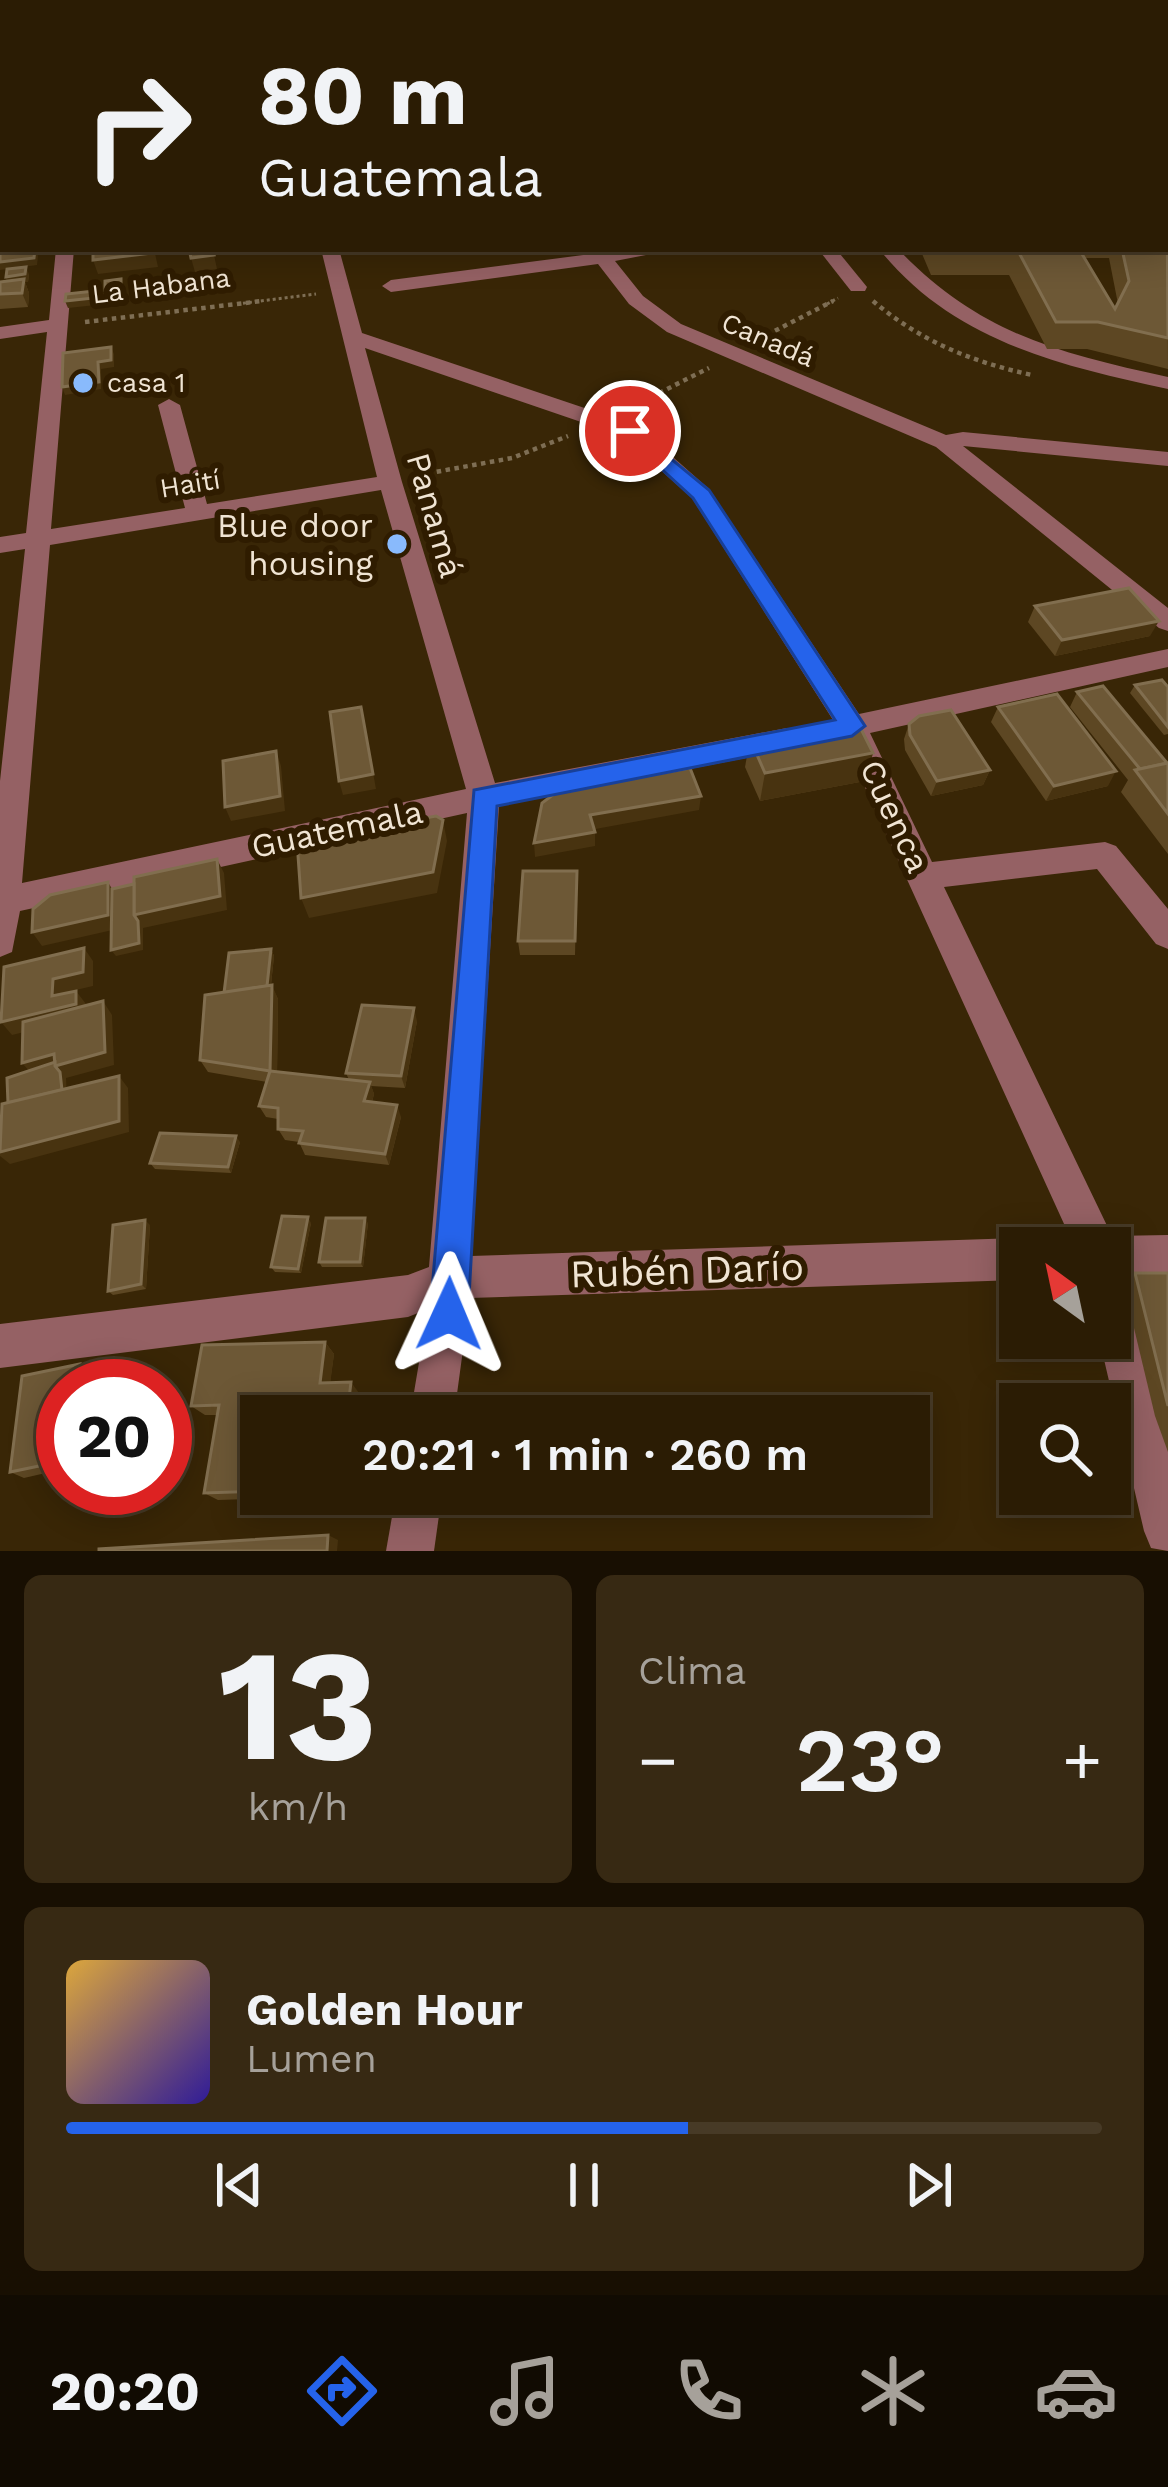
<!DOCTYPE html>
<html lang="es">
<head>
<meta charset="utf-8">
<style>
	:root { --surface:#2b1c04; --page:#372913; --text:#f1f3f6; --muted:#a6a19a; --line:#473a26; --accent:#2563eb }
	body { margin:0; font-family:"Work Sans",sans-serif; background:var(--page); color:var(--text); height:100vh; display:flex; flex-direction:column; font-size:45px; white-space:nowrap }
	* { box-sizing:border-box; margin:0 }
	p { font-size:39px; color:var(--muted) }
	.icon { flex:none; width:66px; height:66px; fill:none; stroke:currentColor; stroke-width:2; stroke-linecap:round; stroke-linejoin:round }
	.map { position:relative; height:1551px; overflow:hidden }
	.side { display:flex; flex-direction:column; gap:24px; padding:24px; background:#180f02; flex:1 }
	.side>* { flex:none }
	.hud { position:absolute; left:0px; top:0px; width:1170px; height:252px; box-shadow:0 6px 30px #0003,0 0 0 3px var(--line); background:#2b1c04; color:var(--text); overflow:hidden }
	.needle { width:78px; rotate:327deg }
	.fabs { position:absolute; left:999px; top:1227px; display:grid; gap:24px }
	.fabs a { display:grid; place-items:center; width:132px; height:132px; border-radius:0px; background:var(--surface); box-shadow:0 6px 30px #0003,0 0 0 3px var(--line); font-size:60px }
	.speed { position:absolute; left:36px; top:1359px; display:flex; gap:24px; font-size:60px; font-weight:700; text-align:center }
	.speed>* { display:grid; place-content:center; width:156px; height:156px; border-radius:50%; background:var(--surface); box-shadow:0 6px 30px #0003,0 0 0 3px var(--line); line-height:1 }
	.speed .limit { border:18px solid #d22; background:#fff; color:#111 }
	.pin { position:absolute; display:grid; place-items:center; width:102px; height:102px; color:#fff; margin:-51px; border:6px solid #fff; border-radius:50%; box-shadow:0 3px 12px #0007 }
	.me { position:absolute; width:132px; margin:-66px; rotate:1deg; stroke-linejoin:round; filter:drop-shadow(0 0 9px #0008) }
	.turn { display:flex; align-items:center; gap:42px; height:252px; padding:0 60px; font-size:54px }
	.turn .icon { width:156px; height:156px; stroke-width:2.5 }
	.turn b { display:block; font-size:84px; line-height:102px }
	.big { font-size:90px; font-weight:600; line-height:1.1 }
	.side .card { flex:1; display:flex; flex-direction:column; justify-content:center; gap:18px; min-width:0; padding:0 42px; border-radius:18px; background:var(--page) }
	.side .dial { align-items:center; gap:0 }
	.dial b { font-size:156px; line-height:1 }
	.song { display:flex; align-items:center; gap:36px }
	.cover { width:144px; height:144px; border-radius:18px; background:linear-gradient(135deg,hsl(40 70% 55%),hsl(250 70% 35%)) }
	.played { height:12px; border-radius:6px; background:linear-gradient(90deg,var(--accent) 60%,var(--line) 60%) }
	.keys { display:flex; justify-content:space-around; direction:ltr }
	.heat { display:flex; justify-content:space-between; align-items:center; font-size:66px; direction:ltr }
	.side .tiles { flex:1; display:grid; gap:24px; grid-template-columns:1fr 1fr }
	.card:last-child { grid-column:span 2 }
	.trip { position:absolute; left:240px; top:1395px; width:690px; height:120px; border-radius:0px; background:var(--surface); box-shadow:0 6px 30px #0003,0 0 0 3px var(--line); font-weight:600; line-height:120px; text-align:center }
	.tab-bar { display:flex; height:192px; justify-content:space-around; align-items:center; background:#110b02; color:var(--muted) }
	.tab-bar .icon { width:84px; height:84px }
	.tab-bar .on { color:var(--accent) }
	.tab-bar b { font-size:54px; color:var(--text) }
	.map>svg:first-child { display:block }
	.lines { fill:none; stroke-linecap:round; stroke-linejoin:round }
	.path-far1 { stroke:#7e6e54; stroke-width:3; stroke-dasharray:3 3; stroke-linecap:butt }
	.path { stroke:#7e6e54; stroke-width:4.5; stroke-dasharray:4.5 4.5; stroke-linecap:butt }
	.minor { fill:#956164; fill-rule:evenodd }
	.wall { fill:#5d4723; fill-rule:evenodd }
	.shaded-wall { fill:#483310 }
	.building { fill:#6d5836; stroke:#816e4f; stroke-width:3 }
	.route { fill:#2563eb; stroke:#184099; stroke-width:3 }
	.poi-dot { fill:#89bafc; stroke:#2f1c00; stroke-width:4.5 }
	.labels { text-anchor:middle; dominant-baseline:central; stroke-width:12; stroke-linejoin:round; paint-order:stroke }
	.far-street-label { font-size:27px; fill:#f0e4d3; stroke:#2f1c00 }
	.far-poi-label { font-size:27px; fill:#f0e4d3; stroke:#2f1c00; text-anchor:start }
	.street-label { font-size:33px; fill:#f0e4d3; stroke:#2f1c00 }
	.poi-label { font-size:33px; fill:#f0e4d3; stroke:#2f1c00; text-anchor:end }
	.near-street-label { font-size:39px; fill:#f0e4d3; stroke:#2f1c00 }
</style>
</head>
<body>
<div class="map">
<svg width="1168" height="1551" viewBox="0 0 1168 1551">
	<rect width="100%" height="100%" fill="#392606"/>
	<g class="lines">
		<g class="path-far1">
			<polyline points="237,304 316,294"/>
			<polyline points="827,304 838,298"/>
		</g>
		<g class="path">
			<path d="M 873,301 C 920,341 972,362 1032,375"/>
			<polyline points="85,322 262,301"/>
			<polyline points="759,339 833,301"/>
			<polyline points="635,405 709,368"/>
			<polyline points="419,475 512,458 568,436"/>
		</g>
		<g class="minor">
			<rect x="80" y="0" width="12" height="3"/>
			<polygon points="258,0 270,0 271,3 259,3"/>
			<polygon points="437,0 449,0 450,3 438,3"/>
			<polygon points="638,0 651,0 653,3 640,3"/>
			<polygon points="840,0 854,0 856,3 842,3"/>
			<rect x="1167" y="13" width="1" height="8"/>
			<rect x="1167" y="117" width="1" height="8"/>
			<rect x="0" y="209" width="3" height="10"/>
			<path d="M 56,249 L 74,249 L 51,529 L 185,508 L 158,405 L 169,399 L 180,405 L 207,504 L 377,477 L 321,249 L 339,249 L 362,333 L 638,426 L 709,489 L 859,714 L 1168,649 L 1168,667 L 870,733 L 932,862 L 1105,842 L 1116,846 L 1168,909 L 1168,949 L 1156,944 L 1097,869 L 944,887 L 1112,1236 L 1168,1235 L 1168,1277 L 1123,1277 L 1168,1438 L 1168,1551 L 1151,1548 L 1144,1531 L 1099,1338 L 1110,1338 L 1110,1248 L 1075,1248 L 843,739 L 824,738 L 820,730 L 833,720 L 692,498 L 622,436 L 365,348 L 402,482 L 495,783 L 787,728 L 797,731 L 802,739 L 797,747 L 787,750 L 499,806 L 471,1256 L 1020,1238 L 1036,1248 L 1020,1248 L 1020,1280 L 470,1298 L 454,1416 L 410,1416 L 428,1309 L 408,1317 L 0,1368 L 0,1324 L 408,1275 L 429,1267 L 467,813 L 20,911 L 12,952 L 0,957 L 0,781 L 25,549 L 0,553 L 0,537 L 26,533 L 47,332 L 0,339 L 0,327 L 49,320 ZM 381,490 L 466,789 L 22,883 L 50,545 Z"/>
			<polygon points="587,249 677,249 615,261 643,296 681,324 946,435 963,432 1168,452 1168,466 963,446 1168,608 1168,631 1159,628 936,447 667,332 629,304 598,264 391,292 382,286 391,280 591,254"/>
			<polygon points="818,249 836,249 867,287 865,291 851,291"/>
			<path d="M 879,249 L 898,249 C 978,333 1058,353 1168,377 L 1168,389 C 1058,365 953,341 879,249 Z"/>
			<polygon points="396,1494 442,1494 434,1551 386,1551"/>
		</g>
	</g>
	<g class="wall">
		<polygon points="1030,0 1098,0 1103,3 1029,3"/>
		<path d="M 1167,145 L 1168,369 L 1087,349 L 1047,349 L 1009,275 L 931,275 L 920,249 L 1167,249 ZM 1084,258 L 1109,258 L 1118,304 L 1115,309 Z"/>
		<polygon points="29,274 28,282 25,282 29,293 28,307 0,309 0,282 7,281 6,277"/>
		<polygon points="1035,606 1150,636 1055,656 1028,622"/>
		<polygon points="1135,685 1168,687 1168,734 1164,735 1130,693"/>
		<polygon points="1077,692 1168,763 1168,854 1121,792 1128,780 1070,707"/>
		<polygon points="998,707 1108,786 1046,801 991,722"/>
		<polygon points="909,724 990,770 983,785 931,796 905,750 904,739"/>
		<polygon points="750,739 873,753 865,781 760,801 745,767"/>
		<polygon points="577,871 575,955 520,955 518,941"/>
		<polygon points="271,949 274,956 271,985 278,999 277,1072 349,1080 346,1073 417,1021 405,1088 371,1086 374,1094 372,1102 401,1117 389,1165 305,1155 299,1142 285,1140 278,1129 278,1119 266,1117 259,1106 267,1082 208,1072 200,1060 224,993"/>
		<polygon points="240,1142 231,1173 155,1169 150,1163"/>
		<polygon points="311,1223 301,1273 275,1272 271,1267"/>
		<polygon points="368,1223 363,1267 322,1267 319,1262"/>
		<polygon points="150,1225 146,1289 113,1295 108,1291"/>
		<polygon points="1135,1273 1168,1273 1168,1452 1155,1416 1123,1282"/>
		<polygon points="325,1342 334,1354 330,1382 359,1393 357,1416 261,1416 261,1494 349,1494 349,1496 218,1500 204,1493 218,1415 205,1415 191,1406"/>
		<polygon points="80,1364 92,1372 90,1386 63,1386 63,1469 24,1478 10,1472 22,1376"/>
	</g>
	<g class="shaded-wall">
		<polygon points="866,0 902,0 892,3 866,3"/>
		<polygon points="911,0 942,0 941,3 911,3"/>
		<polygon points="1058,0 1073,0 1072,3 1057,3"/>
		<polygon points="35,249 38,256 37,265 0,270 0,262"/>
		<polygon points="154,249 158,267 98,274 93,260"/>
		<polygon points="212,249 245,249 213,254"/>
		<polygon points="214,255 217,269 195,272 191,258"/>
		<polygon points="26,267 29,274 28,282 25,282 29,293 28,307 22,293 8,284 6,277"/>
		<polygon points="121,279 123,295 108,297 105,290"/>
		<polygon points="95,291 98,299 96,305 68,308 65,301"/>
		<polygon points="111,347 114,354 114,367 101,369 101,389 65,395 62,387"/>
		<polygon points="1159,621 1150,636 1055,656 1062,640"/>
		<polygon points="361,707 376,789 343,795 339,781"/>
		<polygon points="276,751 281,766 285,811 231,821 225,807"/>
		<polygon points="873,753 865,781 760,801 765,773"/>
		<polygon points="990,770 983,785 931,796 937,781"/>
		<polygon points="1116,771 1108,786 1046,801 1054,786"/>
		<polygon points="701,796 699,810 590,830 590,815"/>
		<polygon points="443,820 447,841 437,893 309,918 301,898"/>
		<polygon points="595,832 595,846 535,857 534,843"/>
		<polygon points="217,859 224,873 227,910 143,928 143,950 116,956 111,950 134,915"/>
		<polygon points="108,882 116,896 117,929 42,946 32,932"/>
		<polygon points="84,948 93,961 93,986 63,993 62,1007 76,991 86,1004 86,1017 12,1035 1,1022 52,996 53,979"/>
		<polygon points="271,949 274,956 269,1002 266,995"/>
		<polygon points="272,985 278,999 277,1083 270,1071"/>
		<polygon points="103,1001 112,1015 114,1065 66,1078 67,1098 34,1076 22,1063"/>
		<polygon points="414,1008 417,1021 405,1088 401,1076"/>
		<polygon points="119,1076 128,1088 129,1132 10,1164 0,1156 0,1152"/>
		<polygon points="370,1082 374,1094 369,1113 364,1101"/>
		<polygon points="397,1105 401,1117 389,1165 385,1154"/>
		<polygon points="236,1136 240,1142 231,1173 228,1167"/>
		<polygon points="308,1217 311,1223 301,1273 298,1269"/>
		<polygon points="365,1218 368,1223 363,1267 360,1262"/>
		<polygon points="145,1220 150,1225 146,1289 141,1284"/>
		<polygon points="325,1342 334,1354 329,1393 320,1383"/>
		<polygon points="80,1364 92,1372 90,1386 77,1386"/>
		<polygon points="351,1382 359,1393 357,1416 347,1416"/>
		<polygon points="328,1535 338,1540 337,1551 327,1551"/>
	</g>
	<g class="building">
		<polygon points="910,0 919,3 880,3"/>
		<polygon points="1076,0 1098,0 1103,3 1082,3"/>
		<polygon points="1116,0 1137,0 1144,3 1121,3"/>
		<rect x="0" y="173" width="3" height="20"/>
		<polygon points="1167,199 1168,338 1098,322 1056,322 1017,249 1079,249 1115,309 1129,281 1122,249 1167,249"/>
		<polygon points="35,249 34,258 0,262 0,253"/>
		<polygon points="93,249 118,249 113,251 153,249 153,253 93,260"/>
		<polygon points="189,249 212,249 214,255 191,258"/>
		<polygon points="26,267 25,274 6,277 7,269"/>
		<polygon points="24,279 22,293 0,294 0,282"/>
		<polygon points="121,279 121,288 105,290 105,281"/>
		<polygon points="95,291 94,298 65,301 66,294"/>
		<polygon points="111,347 111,360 98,362 99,382 62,387 63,353"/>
		<polygon points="1129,588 1159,621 1062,640 1035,606"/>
		<polygon points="1162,680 1168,687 1168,727 1135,685"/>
		<polygon points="1103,686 1167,763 1140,769 1077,692"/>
		<polygon points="1057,694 1116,771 1054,786 998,707"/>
		<polygon points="361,707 373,774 339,781 330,712"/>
		<polygon points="951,710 990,770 937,781 910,735 909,724 919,716"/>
		<polygon points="841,722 860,727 873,753 765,773 750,739"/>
		<polygon points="276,751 280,796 225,807 223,761"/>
		<polygon points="1168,763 1168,814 1135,770"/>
		<polygon points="690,768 701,796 590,815 595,832 534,843 542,803 558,791"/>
		<polygon points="436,816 443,820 433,872 301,898 297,841"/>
		<polygon points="217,859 220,896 134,915 134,877"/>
		<polygon points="523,871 577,871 575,941 518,941"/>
		<polygon points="108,882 108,915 32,932 33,909 50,895"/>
		<polygon points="134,884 134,915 138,921 139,943 111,950 112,889"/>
		<polygon points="84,948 83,972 53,979 52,996 76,991 76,1004 1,1022 4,967"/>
		<polygon points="271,949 267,986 224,993 229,953"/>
		<polygon points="272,985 270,1071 200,1060 205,995"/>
		<polygon points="103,1001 105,1052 55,1066 54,1054 22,1063 23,1022"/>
		<polygon points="362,1005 414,1008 401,1076 346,1073"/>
		<polygon points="55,1062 55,1066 60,1072 62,1090 8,1103 7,1078"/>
		<polygon points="270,1071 370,1082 364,1101 397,1105 385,1154 299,1143 303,1131 278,1129 278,1108 259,1106"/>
		<polygon points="119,1076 119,1121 0,1152 2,1104"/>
		<polygon points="160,1133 236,1136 228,1167 150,1163"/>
		<polygon points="282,1216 308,1217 298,1269 271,1267"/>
		<polygon points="326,1218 365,1218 360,1262 319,1262"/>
		<polygon points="145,1220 141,1284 108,1291 113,1225"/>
		<polygon points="1135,1273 1168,1273 1168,1406"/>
		<polygon points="325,1342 320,1383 351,1382 347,1416 261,1416 261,1491 204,1493 219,1405 191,1406 202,1345"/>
		<polygon points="80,1364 77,1386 63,1386 63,1461 10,1472 22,1376"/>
		<polygon points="328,1535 327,1551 99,1551 99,1549"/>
	</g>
	<polygon class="route" points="630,425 709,490 865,726 852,736 497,806 468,1314 463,1328 449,1334 435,1328 430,1314 474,790 835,720 693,498 620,431"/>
	<g class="poi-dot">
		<circle cx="83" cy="383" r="12"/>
		<circle cx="397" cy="544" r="12"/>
	</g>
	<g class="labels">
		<g class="far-street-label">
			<text transform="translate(161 286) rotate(-7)">La Habana</text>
			<text transform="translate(768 340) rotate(23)">Canadá</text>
			<text transform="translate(190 484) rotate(-9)">Haití</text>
		</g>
		<g class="far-poi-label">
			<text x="107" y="383">casa 1</text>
		</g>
		<g class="street-label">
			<text transform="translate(435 515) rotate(74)">Panamá</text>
			<text transform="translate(895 816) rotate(65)">Cuenca</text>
			<text transform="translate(337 829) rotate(-12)">Guatemala</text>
		</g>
		<g class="poi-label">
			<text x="373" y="525">Blue door<tspan x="373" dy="38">housing</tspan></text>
		</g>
		<g class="near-street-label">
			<text transform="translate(687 1270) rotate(-2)">Rubén Darío</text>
		</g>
	</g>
</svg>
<div class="fabs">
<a><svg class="needle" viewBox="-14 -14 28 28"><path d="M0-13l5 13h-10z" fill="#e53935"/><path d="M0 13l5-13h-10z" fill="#a6a19a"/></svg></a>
<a><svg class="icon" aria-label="search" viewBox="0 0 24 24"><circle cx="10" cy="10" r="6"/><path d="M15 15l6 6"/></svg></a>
</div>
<div class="speed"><div class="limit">20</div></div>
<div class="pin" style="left:630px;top:431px;background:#d93025"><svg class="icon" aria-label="arrive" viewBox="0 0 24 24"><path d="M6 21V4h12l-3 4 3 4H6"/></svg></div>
<svg class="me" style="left:449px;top:1314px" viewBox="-20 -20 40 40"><path d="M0-17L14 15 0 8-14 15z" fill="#2563eb" stroke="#fff" stroke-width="4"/></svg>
<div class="trip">20:21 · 1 min · 260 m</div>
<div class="hud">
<div class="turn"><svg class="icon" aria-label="right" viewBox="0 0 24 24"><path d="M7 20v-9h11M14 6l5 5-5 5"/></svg><div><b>80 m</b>Guatemala</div></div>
</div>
</div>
<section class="side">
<div class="tiles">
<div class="card dial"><b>13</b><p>km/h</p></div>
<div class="card"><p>Clima</p>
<div class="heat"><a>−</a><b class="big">23°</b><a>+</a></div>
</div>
<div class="card">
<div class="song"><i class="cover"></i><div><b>Golden Hour</b><p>Lumen</p></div></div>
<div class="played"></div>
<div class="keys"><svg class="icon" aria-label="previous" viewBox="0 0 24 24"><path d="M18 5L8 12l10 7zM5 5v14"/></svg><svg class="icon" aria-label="pause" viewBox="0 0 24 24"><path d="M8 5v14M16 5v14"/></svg><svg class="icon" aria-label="next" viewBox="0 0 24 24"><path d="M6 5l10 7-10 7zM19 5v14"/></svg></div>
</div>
</div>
</section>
<nav class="tab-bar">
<b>20:20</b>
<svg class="icon on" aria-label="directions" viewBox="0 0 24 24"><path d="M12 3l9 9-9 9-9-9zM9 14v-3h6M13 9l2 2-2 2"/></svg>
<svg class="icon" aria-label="music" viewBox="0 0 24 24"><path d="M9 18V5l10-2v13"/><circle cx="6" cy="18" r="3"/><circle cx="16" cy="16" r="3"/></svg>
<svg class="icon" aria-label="phone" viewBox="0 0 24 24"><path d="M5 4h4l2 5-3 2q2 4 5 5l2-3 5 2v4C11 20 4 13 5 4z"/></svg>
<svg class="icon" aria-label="climate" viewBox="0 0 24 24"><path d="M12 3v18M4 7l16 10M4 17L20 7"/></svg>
<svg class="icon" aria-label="car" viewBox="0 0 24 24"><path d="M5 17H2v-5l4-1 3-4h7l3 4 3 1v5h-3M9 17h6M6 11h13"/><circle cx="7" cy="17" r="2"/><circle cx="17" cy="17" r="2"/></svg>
</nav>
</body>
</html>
